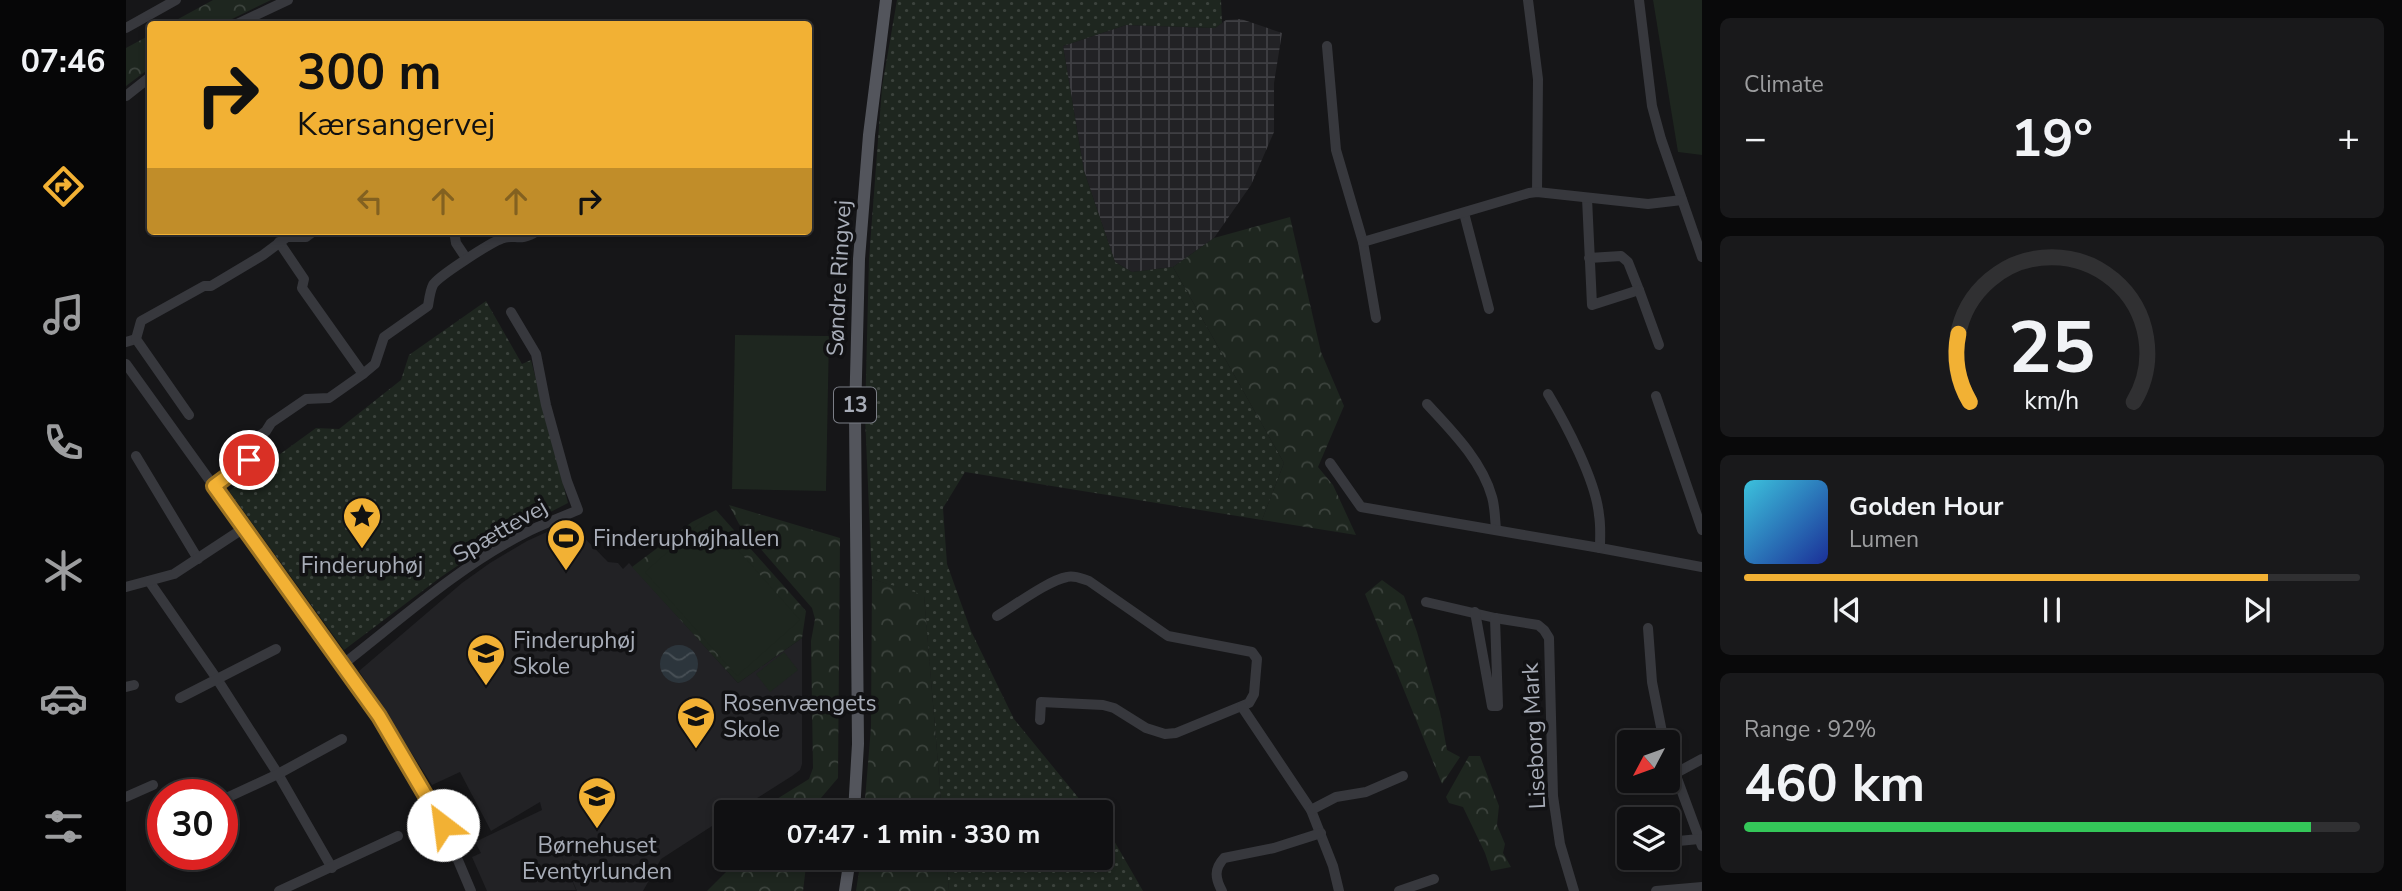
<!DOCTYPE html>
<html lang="en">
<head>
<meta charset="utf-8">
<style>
	:root { --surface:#101012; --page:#19191b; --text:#f1f3f6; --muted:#9c9d9f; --line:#303032; --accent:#f2b134 }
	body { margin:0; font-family:"Nunito Sans",sans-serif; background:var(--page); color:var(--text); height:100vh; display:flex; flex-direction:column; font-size:26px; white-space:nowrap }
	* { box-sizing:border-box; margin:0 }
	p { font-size:23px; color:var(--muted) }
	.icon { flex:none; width:38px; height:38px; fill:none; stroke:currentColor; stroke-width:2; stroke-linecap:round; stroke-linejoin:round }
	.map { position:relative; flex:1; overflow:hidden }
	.side { display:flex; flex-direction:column; gap:18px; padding:18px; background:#09090a; width:700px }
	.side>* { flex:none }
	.top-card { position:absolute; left:21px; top:21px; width:665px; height:214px; border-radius:7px; box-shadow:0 4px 10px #0003,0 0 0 2px var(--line); background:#f2b134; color:#111; overflow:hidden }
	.needle { width:46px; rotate:229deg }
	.fabs { position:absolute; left:1491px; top:730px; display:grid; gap:14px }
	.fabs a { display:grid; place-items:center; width:63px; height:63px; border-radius:7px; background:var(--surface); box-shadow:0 4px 10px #0003,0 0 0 2px var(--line); font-size:35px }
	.speed { position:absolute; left:21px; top:779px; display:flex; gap:14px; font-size:35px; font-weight:700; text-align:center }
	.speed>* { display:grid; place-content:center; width:91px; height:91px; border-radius:50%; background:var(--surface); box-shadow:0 4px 10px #0003,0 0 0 2px var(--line); line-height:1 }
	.speed .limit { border:10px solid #d22; background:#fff; color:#111 }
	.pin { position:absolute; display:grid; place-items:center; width:60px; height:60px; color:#fff; margin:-30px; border:4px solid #fff; border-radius:50%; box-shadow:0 2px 7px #0007 }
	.me { position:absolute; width:77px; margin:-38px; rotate:330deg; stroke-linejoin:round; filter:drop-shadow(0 0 5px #0008) }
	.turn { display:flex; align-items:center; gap:24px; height:147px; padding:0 35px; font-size:32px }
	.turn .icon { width:91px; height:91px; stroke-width:2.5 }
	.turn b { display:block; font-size:49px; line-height:60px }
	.lanes { display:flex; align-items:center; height:66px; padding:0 35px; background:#0003; justify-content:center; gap:35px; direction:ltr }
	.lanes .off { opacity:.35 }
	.big { font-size:52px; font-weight:700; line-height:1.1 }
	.side .tile { flex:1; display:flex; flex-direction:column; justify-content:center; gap:10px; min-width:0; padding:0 24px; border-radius:10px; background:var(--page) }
	.side .dial { align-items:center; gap:0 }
	.dial svg { height:182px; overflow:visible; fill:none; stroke:var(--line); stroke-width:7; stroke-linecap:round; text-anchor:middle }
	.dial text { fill:var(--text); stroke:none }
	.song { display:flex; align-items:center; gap:21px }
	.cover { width:84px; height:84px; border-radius:10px; background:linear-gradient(135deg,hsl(190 70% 55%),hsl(230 70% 35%)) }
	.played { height:7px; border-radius:4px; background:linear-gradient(90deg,var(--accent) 85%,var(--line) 85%) }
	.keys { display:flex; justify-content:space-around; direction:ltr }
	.heat { display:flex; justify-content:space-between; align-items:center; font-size:38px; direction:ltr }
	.charge { height:10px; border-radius:5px; background:linear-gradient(90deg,#34c759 92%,var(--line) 0) }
	.trip { position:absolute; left:588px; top:800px; width:399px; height:70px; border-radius:7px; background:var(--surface); box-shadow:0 4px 10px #0003,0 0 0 2px var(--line); font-weight:700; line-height:70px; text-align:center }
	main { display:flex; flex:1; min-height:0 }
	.menu { display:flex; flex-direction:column; width:126px; justify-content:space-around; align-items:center; background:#060607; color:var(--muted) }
	.menu .icon { width:49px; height:49px }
	.menu .selected { color:var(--accent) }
	.menu b { font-size:32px; color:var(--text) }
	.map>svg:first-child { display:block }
	.built { fill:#222225 }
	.industrial { fill:url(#industrial-grid) }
	.grass { fill:url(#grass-dots) }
	.forest { fill:url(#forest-crowns) }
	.pitch { fill:#1e261f }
	.water { fill:url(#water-waves) }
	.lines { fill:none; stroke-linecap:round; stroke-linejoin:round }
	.minor { stroke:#37383d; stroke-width:10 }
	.major { stroke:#53555c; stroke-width:12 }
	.route-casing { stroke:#9d7322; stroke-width:18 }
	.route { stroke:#f2b134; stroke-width:12 }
	.labels { text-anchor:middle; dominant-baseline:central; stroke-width:7; stroke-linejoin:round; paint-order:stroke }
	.shield { fill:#111113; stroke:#7b7e86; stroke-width:2 }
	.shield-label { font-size:21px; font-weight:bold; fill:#a8adb8 }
	.street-label { font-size:23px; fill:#a8adb8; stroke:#111113 }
	.poi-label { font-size:23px; fill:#a8adb8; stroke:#111113; text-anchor:start }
</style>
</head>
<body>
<main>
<nav class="menu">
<b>07:46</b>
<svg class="icon selected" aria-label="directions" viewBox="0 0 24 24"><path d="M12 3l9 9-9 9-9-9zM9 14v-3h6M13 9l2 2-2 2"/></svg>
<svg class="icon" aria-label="music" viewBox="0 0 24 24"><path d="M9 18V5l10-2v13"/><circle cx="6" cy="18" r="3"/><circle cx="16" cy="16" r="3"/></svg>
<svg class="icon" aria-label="phone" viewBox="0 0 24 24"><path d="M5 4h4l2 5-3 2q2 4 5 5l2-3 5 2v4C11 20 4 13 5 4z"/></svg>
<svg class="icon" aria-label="climate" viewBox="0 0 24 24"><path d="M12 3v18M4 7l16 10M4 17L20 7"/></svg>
<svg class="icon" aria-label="car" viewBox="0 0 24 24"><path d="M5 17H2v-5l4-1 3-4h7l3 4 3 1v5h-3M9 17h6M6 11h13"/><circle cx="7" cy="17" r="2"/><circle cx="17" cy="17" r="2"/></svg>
<svg class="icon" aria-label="filters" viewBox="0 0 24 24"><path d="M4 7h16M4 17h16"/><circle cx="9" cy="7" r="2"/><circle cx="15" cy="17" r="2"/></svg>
</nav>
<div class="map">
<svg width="1576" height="891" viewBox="0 0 1576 891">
	<defs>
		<pattern id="industrial-grid" width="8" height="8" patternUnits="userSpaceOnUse" patternTransform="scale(1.75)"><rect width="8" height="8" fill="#222225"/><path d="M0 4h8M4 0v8" fill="none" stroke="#3f3f43"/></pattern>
		<pattern id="grass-dots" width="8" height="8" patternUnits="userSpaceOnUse" patternTransform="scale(1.75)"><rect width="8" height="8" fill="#1e261f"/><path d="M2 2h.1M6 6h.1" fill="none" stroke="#3c433d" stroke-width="1.8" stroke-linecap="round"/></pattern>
		<pattern id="forest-crowns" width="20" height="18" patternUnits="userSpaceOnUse" patternTransform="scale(1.75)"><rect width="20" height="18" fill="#1e261f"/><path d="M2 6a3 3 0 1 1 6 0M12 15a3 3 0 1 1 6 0" fill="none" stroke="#3c433d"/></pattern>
		<pattern id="water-waves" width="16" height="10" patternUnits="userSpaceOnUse" patternTransform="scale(1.75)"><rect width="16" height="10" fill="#2c353c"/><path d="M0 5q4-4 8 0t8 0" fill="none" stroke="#485056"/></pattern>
	</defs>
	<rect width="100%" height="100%" fill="#161618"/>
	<polygon class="built" points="443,522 482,562 492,563 497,569 503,563 612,683 676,638 676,764 674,770 666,776 609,812 600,812 600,817 535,859 517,891 451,891 431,845 450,890 361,891 346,857 355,853 349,842 416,810 414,802 365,831 334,772 306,785 233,671 336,583 364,563 401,541"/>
	<polygon class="industrial" points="1115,19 1156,33 1148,83 1148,132 1125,185 1088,238 1047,267 1006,272 989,262 958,171 937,46 1000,25 1089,28 1100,20"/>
	<g class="grass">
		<polygon points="771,0 1095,0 1096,23 1089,28 1000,25 937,46 958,171 989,262 1006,272 1047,267 1158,463 1136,520 839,472 817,508 821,564 845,631 888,719 964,812 816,812 798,596 746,579 739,416 743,259 756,87"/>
		<polygon points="360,301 396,364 405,360 442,503 368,541 315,577 218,650 103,491 190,428 213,429 275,380 283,355"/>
		<polygon points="975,824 987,839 1017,891 823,891 820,858 975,858"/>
	</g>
	<g class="forest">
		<polygon points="87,0 145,0 96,24 43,24"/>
		<polygon points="24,35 24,68 0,86 0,48"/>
		<polygon points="1164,217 1195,352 1218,406 1192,467 1207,485 1230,535 1136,520 1158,463 1047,267 1088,238"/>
		<polygon points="603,505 714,538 712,778 683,812 630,812 683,779 687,768 685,641 689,619 686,608 613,524"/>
		<polygon points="590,510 680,611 676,638 612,683 506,567 566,522"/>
		<polygon points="746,579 798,595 816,812 738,812 745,727"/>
		<polygon points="1256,580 1278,596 1291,632 1314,712 1321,750 1334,757 1316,784 1239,594"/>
		<polygon points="1343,756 1354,756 1373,806 1371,825 1379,844 1377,853 1385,867 1365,871 1359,853 1337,807 1323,803 1320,797"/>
		<polygon points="614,858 681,858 677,891 581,891"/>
		<polygon points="735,858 820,858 823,891 730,891"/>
	</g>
	<g class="pitch">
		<polygon points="1527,0 1576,0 1576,155 1552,152"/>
		<polygon points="609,335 703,336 700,491 606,489"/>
		<polygon points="582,516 674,620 611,676 519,572"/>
		<polygon points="658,652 672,670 644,692 630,674"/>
	</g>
	<circle class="water" cx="553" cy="664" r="19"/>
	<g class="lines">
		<g class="minor">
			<polyline points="1402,0 1412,79 1411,192"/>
			<polyline points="1513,0 1526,106 1535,139 1576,257"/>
			<polyline points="111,24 162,0"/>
			<polyline points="0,28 50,0"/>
			<polyline points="1201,46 1210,150 1237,242 1250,318"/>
			<polyline points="0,96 24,77"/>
			<polyline points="1461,198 1466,305 1513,290 1502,262 1495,256 1463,258"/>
			<polyline points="1338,213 1363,309"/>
			<polyline points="328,231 330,243 340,258"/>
			<polyline points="153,242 178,279 176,288 237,374"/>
			<polyline points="1237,242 1403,193 1411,192 1522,204 1556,200"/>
			<polyline points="1513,290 1533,345"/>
			<polyline points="0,342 10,339"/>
			<polyline points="0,364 253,716 317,825 345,891"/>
			<path d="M 1422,394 C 1440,424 1470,481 1473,515 C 1475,526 1474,537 1474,548 L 1576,567"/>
			<polyline points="1530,396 1576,530"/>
			<path d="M 1301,404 C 1326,431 1356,461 1366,497 C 1369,507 1369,519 1370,530"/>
			<polyline points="63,415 10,339 15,321 78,286 85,286 137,255 161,237 180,237 188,231"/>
			<polyline points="10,456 72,559"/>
			<polyline points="1204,463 1235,507 1474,548"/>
			<path d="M 88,486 L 123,460 L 118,448 L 140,431 L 145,423 L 180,399 L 203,398 L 237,374 L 249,364 L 258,337 L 302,306 C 303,300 304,291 307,285 C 311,277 364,243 375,239 C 389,233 393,243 411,231"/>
			<polyline points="23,581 91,679 152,774 206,868"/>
			<polyline points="0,587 48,574 118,528"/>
			<polyline points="1300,602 1369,618 1412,625 1418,630 1423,638 1427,796 1434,844 1448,891"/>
			<polyline points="1349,612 1366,706 1372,706 1369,618"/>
			<path d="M 871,616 C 888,606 923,580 941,577 C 949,575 956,579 963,581 L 1042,636 L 1126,652 L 1131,659 L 1128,694 L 1123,703 L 1050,733 L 1039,734 L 1020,728 L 988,708 L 977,705 L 915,702 L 914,720"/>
			<polyline points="1522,628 1526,682 1538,742"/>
			<path d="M 216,665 C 274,620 331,568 397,534 C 414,525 434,518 452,510 L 441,481 L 420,405 L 410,354 L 385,312"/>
			<polyline points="0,687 8,685"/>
			<polyline points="54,698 150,649"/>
			<polyline points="1116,707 1185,810 1207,866 1213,891"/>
			<polyline points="1542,754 1576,846"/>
			<polyline points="1548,774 1576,759"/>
			<polyline points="0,797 27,785"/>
			<polyline points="96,800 152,774 216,739"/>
			<polyline points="1185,810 1210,797 1240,792 1277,776"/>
			<polyline points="1542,842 1573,839"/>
			<polyline points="153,891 272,836"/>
			<path d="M 1096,891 C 1089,878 1088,869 1098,858 L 1148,848 L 1195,833"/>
			<polyline points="1273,891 1308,879"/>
			<polyline points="1530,891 1576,887"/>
		</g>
		<g class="major">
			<polyline points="728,812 732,744 729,416 733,259 743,135 760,0"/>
			<polyline points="719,891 724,858"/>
		</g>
	</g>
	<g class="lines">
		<defs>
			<polyline id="route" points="123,460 88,486 253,716 317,825"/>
		</defs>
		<use href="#route" class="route-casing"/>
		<use href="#route" class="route"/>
	</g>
	<defs>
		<symbol id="sight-pin" viewBox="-11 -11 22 30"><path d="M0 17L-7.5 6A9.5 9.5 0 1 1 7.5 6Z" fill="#f2b134" stroke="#111113"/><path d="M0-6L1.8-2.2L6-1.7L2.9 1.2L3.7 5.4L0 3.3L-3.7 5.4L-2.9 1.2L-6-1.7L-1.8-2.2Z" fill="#111"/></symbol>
		<symbol id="stadium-pin" viewBox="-11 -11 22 30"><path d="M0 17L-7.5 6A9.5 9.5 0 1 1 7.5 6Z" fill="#f2b134" stroke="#111113"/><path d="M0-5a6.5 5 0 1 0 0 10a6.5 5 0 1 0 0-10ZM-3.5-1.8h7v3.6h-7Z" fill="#111"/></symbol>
		<symbol id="school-pin" viewBox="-11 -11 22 30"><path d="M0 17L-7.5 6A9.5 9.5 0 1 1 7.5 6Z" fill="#f2b134" stroke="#111113"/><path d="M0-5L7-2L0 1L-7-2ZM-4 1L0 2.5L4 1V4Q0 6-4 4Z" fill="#111"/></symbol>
	</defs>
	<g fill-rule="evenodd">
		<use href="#sight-pin" x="214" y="494" width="44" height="60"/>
		<use href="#stadium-pin" x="418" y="516" width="44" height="60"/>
		<use href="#school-pin" x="338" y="631" width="44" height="60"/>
		<use href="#school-pin" x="548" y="694" width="44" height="60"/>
		<use href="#school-pin" x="449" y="774" width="44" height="60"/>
	</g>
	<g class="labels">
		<rect class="shield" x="708" y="387.5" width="42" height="35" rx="5"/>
		<g class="shield-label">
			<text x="729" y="405">13</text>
		</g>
		<g class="street-label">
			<text transform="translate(713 278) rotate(-87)">Søndre Ringvej</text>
			<text transform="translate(374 531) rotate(-30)">Spættevej</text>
			<text transform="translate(1408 736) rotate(-93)">Liseborg Mark</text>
		</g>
		<g class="poi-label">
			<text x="467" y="538">Finderuphøjhallen</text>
			<text x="236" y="565" text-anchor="middle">Finderuphøj</text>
			<text x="387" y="640">Finderuphøj<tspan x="387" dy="26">Skole</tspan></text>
			<text x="597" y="703">Rosenvængets<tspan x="597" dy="26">Skole</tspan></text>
			<text x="471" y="845" text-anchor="middle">Børnehuset<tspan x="471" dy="26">Eventyrlunden</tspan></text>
		</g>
	</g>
</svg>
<div class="fabs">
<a><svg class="needle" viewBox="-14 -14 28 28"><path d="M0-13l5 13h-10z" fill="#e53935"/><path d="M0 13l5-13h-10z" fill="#9c9d9f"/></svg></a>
<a><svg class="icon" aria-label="layers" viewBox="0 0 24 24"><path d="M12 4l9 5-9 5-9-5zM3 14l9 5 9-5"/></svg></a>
</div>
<div class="speed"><div class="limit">30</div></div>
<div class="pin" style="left:123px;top:460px;background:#d93025"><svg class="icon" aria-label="arrive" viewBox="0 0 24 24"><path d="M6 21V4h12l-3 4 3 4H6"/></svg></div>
<svg class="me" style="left:317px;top:825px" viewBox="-20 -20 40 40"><circle r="19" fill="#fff"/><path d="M0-13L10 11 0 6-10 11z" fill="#f2b134"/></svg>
<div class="trip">07:47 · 1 min · 330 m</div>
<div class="top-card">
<div class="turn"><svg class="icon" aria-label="right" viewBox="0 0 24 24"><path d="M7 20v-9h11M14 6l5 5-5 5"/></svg><div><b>300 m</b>Kærsangervej</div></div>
<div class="lanes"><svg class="icon off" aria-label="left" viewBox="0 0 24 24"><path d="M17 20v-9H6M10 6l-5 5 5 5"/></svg><svg class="icon off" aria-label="ahead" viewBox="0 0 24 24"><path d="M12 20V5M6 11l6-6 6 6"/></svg><svg class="icon off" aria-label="ahead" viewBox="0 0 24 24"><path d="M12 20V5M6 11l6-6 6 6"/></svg><svg class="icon" aria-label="right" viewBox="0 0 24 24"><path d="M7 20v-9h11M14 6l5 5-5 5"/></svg></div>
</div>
</div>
<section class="side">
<div class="tile"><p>Climate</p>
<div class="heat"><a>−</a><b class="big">19°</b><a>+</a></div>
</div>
<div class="tile dial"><svg viewBox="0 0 100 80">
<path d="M14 69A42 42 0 1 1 86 69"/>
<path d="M14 69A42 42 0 0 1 9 39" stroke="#f2b134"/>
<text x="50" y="56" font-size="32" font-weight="700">25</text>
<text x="50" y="72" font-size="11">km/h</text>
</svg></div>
<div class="tile">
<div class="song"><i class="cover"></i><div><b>Golden Hour</b><p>Lumen</p></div></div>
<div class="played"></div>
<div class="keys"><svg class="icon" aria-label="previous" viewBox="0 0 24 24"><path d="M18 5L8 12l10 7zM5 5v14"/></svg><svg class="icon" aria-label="pause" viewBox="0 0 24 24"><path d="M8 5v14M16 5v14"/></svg><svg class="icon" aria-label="next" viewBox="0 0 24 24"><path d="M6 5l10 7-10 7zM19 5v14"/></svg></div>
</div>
<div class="tile"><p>Range · 92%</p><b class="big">460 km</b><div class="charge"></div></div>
</section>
</main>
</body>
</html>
